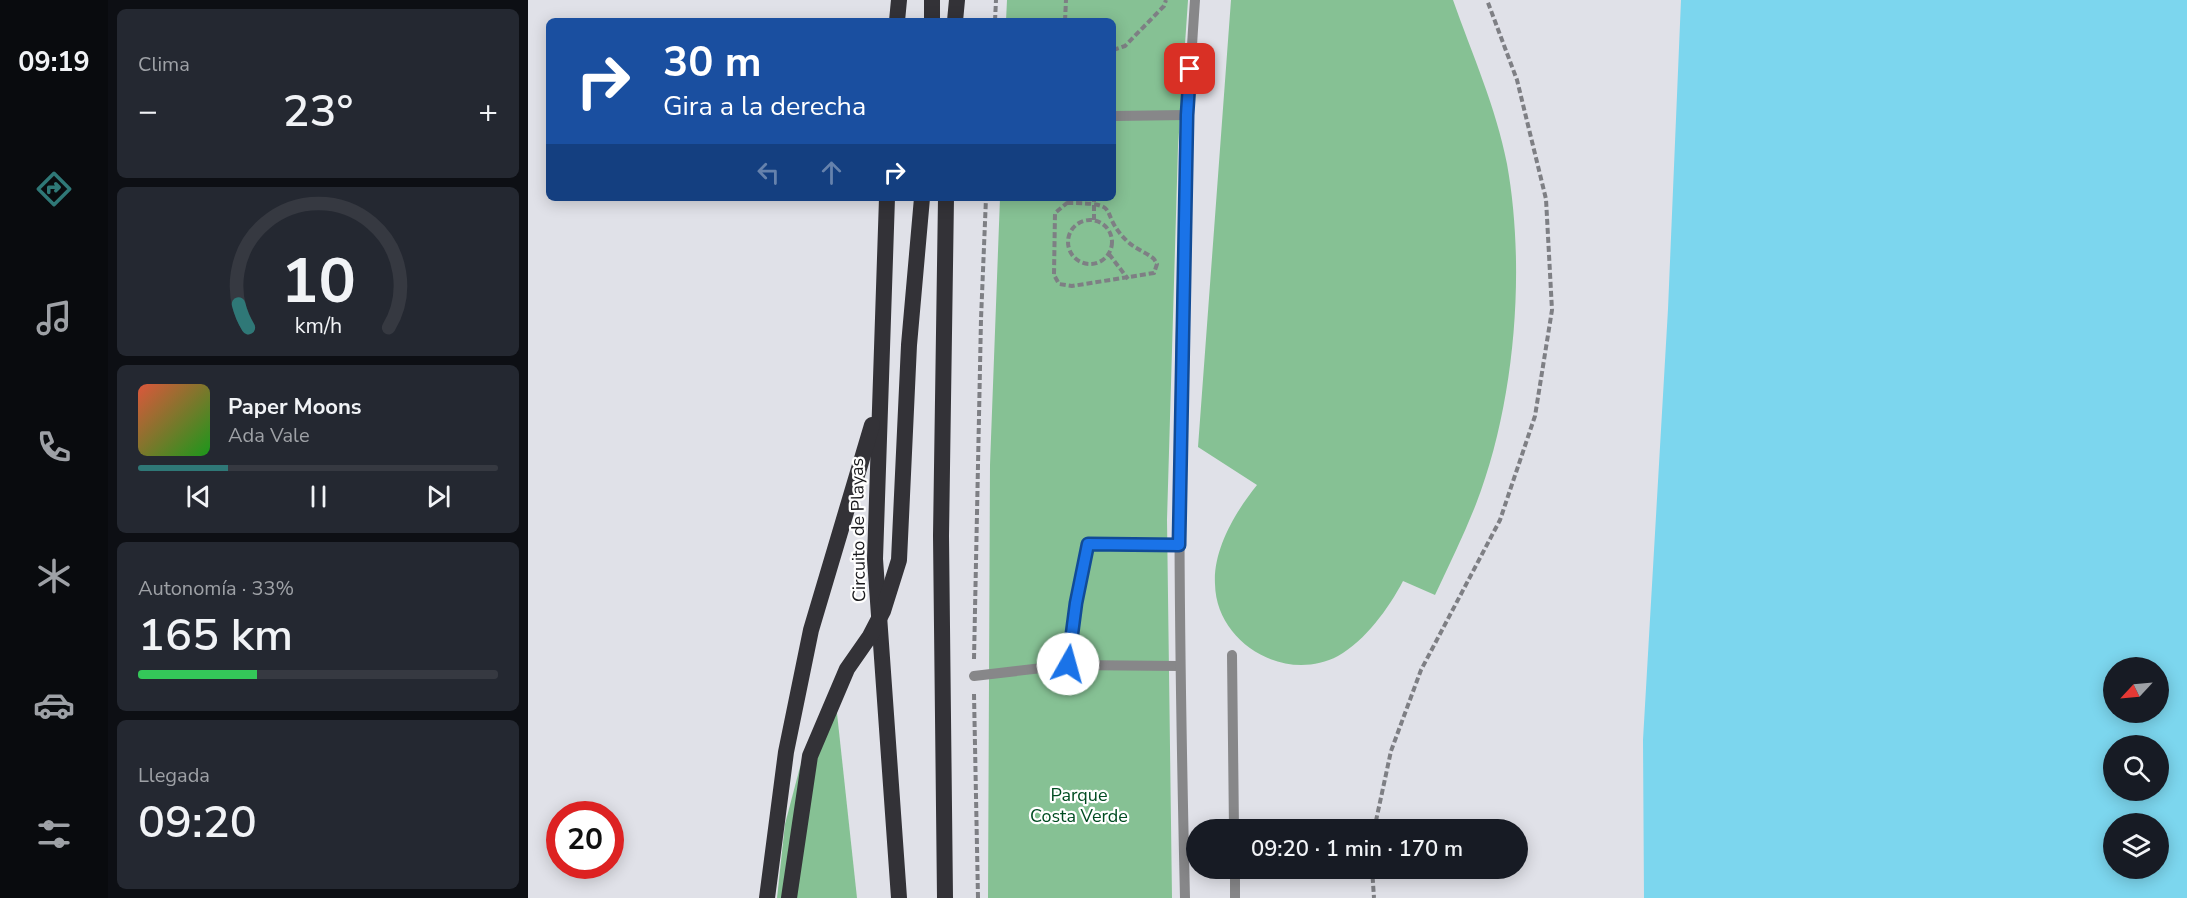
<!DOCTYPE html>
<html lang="es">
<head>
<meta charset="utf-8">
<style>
	:root { --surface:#171b24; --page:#242831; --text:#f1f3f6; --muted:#9ea1a6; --line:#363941; --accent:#2f7877 }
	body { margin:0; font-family:"Nunito Sans",sans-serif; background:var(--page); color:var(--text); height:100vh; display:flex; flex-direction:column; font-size:22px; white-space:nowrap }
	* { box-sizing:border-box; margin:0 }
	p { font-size:20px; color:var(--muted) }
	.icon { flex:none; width:33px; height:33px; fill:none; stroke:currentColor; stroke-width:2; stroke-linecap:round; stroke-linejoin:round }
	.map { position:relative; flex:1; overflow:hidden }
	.side { display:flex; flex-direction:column; gap:9px; padding:9px; background:#0d0f14; width:420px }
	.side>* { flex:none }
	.top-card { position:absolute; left:18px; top:18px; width:570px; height:183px; border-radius:9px; box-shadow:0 3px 15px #0003; background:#1a4fa0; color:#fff; overflow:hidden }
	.needle { width:39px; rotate:244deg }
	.controls { position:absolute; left:1575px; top:657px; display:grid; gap:12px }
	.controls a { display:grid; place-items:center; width:66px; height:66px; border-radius:50%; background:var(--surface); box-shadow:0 3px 15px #0003; font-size:30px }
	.speed { position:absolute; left:18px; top:801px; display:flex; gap:12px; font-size:30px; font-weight:700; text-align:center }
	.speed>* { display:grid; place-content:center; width:78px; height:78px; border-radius:50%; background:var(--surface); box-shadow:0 3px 15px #0003; line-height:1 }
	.speed .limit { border:9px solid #d22; background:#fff; color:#111 }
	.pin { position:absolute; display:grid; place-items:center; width:51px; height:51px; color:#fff; margin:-26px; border-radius:12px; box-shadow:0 3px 9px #0006 }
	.me { position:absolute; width:66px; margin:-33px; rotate:7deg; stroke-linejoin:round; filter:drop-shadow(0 0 4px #0008) }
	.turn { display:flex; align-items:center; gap:21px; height:126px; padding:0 18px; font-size:27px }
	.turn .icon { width:78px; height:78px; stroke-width:2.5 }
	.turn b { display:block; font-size:42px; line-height:51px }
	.lanes { display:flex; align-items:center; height:57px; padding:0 18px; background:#0003; justify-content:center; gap:30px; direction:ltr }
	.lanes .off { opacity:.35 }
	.big { font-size:45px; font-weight:600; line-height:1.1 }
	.side .tile { flex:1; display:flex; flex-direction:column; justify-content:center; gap:9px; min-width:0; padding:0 21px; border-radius:9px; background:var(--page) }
	.side .dial { align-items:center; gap:0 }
	.dial svg { height:156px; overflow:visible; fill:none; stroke:var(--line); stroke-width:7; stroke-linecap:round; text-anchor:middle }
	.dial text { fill:var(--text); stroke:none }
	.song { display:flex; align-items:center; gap:18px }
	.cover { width:72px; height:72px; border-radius:9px; background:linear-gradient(135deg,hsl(10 70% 55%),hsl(120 70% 35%)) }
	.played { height:6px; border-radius:3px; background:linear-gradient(90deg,var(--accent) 25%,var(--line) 25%) }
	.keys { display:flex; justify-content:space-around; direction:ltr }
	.heat { display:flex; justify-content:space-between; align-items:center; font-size:33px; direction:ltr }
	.charge { height:9px; border-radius:4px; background:linear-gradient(90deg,#34c759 33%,var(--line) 0) }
	.trip { position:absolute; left:658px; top:819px; width:342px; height:60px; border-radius:30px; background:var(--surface); box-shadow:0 3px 15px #0003; font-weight:600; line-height:60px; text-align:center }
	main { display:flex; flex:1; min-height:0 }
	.tab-bar { display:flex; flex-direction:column; width:108px; justify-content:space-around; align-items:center; background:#090b0e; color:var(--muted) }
	.tab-bar .icon { width:42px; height:42px }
	.tab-bar .selected { color:var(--accent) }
	.tab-bar b { font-size:27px; color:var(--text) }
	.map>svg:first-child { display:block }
	.green { fill:#86c194 }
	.water { fill:#7cd6ee; fill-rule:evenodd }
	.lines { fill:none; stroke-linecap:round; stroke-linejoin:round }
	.path { stroke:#7e7f84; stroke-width:4; stroke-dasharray:6 3; stroke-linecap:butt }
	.service { stroke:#878789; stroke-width:10 }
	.trunk { stroke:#333237; stroke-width:16 }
	.trunk-bridge { stroke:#333237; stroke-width:16 }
	.route-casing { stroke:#114b97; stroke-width:15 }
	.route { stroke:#1a73e8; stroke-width:10 }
	.labels { text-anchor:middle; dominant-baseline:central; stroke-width:4.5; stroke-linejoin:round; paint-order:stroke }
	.street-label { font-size:18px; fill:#18181b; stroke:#fff }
	.park-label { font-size:18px; fill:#004c21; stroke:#fff }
</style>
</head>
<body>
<main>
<nav class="tab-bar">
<b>09:19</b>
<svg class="icon selected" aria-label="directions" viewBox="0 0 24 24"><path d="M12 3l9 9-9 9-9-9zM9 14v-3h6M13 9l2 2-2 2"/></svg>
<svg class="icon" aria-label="music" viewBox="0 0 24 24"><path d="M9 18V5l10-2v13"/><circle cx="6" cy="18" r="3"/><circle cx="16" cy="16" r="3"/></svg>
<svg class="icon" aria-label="phone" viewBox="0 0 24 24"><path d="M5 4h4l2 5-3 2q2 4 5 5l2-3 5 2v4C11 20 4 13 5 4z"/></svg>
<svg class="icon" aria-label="climate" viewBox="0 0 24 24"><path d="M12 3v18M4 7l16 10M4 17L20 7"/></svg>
<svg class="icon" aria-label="car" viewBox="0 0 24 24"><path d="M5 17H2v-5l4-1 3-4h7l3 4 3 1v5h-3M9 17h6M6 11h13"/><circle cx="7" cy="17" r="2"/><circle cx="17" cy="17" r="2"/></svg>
<svg class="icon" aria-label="filters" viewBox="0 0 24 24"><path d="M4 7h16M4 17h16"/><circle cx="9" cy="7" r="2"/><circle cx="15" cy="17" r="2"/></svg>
</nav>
<section class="side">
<div class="tile"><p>Clima</p>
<div class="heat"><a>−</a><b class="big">23°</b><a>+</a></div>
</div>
<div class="tile dial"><svg viewBox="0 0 100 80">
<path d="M14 69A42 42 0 1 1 86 69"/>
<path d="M14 69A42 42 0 0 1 9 57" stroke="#2f7877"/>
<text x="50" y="56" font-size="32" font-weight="700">10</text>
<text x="50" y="72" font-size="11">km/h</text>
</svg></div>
<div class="tile">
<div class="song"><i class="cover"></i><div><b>Paper Moons</b><p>Ada Vale</p></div></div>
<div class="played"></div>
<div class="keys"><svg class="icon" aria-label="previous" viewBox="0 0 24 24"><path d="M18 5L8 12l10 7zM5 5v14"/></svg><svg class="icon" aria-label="pause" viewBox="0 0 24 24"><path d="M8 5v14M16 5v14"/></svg><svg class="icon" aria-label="next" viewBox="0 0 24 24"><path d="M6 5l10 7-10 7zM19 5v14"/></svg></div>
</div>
<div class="tile"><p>Autonomía · 33%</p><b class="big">165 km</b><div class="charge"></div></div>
<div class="tile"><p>Llegada</p><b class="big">09:20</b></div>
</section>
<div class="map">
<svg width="1659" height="898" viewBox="0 0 1659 898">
	<rect width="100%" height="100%" fill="#e0e1e8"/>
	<g class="green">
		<polygon points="479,0 660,0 650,147 639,520 644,898 460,898 462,465 472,198 585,198 585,21 478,21"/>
		<path d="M 703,0 L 925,0 C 944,54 968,107 979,164 C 998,269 987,404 948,504 C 936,535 921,565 907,595 L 875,581 C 861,608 837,641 810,656 C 757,684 688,643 687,584 C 685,549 708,511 729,485 L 670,447 Z"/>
		<polygon points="308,704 329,898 249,898 257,824 272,767"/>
	</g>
	<path class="water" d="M 1153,0 L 1659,0 L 1659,898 L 1116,898 L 1115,740 L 1140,309 ZM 1586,668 L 1630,668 L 1630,712 L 1586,712 ZM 1586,746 L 1630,746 L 1630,790 L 1586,790 ZM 1586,824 L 1630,824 L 1630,868 L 1586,868 Z"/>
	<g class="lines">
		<g class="path">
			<polyline points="467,21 468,0"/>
			<polyline points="537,21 538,0"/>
			<polyline points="585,50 597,46 636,6 638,0"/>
			<path d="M 539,203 C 598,203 568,211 599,241 C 607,249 618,252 626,259 L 629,264 L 626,273 L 544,286 L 531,284 L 526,275 L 527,213 Z"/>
			<polyline points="566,220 566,198"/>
			<circle cx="562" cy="242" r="22"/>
			<polyline points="581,254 600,279"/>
			<polyline points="446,659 453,319 458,198"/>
			<polyline points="446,694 450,898"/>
			<polyline points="846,830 863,751 893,670 972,520 1007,416 1024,310 1018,199 989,80 959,0"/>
			<polyline points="844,868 846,898"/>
		</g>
		<g class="service">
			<polyline points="585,116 659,115"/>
			<polyline points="704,655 706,830"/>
			<polyline points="540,665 548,603 560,544 651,545"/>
			<polyline points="446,676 540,665 652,666"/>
			<polyline points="707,868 707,898"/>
			<path d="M 657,898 C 650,599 646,299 667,0"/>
		</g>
		<g class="trunk">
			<polyline points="369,21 371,0"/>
			<polyline points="404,21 404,0"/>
			<polyline points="427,21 429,0"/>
			<polyline points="359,198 347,559 371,898"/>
			<polyline points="239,898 258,752 283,630 344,425"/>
			<polyline points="417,898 413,536 418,198"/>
		</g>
		<polyline class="trunk-bridge" points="261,898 282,756 319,669 342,636 355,611 371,560 381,345 394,198"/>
	</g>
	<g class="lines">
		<defs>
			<polyline id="route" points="540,664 548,603 560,544 651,545 659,115 662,69"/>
		</defs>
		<use href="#route" class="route-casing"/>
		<use href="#route" class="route"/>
	</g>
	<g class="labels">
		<g class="street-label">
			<text transform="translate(330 530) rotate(-91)">Circuito de Playas</text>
		</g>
		<g class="park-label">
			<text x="551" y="795">Parque<tspan x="551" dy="21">Costa Verde</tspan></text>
		</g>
	</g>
</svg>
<div class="controls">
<a><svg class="needle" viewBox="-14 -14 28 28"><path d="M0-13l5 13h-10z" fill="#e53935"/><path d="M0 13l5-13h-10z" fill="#9ea1a6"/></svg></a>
<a><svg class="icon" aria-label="search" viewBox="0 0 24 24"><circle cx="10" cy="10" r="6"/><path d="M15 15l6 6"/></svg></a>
<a><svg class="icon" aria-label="layers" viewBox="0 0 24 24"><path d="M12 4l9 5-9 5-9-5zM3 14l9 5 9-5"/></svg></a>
</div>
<div class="speed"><div class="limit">20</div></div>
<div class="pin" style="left:662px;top:69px;background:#d93025"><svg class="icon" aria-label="arrive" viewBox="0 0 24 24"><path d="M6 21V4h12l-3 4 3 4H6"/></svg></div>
<svg class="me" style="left:540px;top:664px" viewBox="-20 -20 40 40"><circle r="19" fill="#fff"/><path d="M0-13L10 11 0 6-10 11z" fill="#1a73e8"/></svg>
<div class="trip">09:20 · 1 min · 170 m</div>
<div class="top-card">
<div class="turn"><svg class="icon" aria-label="right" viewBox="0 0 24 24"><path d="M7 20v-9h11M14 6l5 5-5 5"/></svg><div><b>30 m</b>Gira a la derecha</div></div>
<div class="lanes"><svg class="icon off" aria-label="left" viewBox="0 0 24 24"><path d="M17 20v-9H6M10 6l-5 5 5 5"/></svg><svg class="icon off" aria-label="ahead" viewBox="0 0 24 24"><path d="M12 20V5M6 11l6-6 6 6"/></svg><svg class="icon" aria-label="right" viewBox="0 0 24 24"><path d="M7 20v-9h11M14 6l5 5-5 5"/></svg></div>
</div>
</div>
</main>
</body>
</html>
